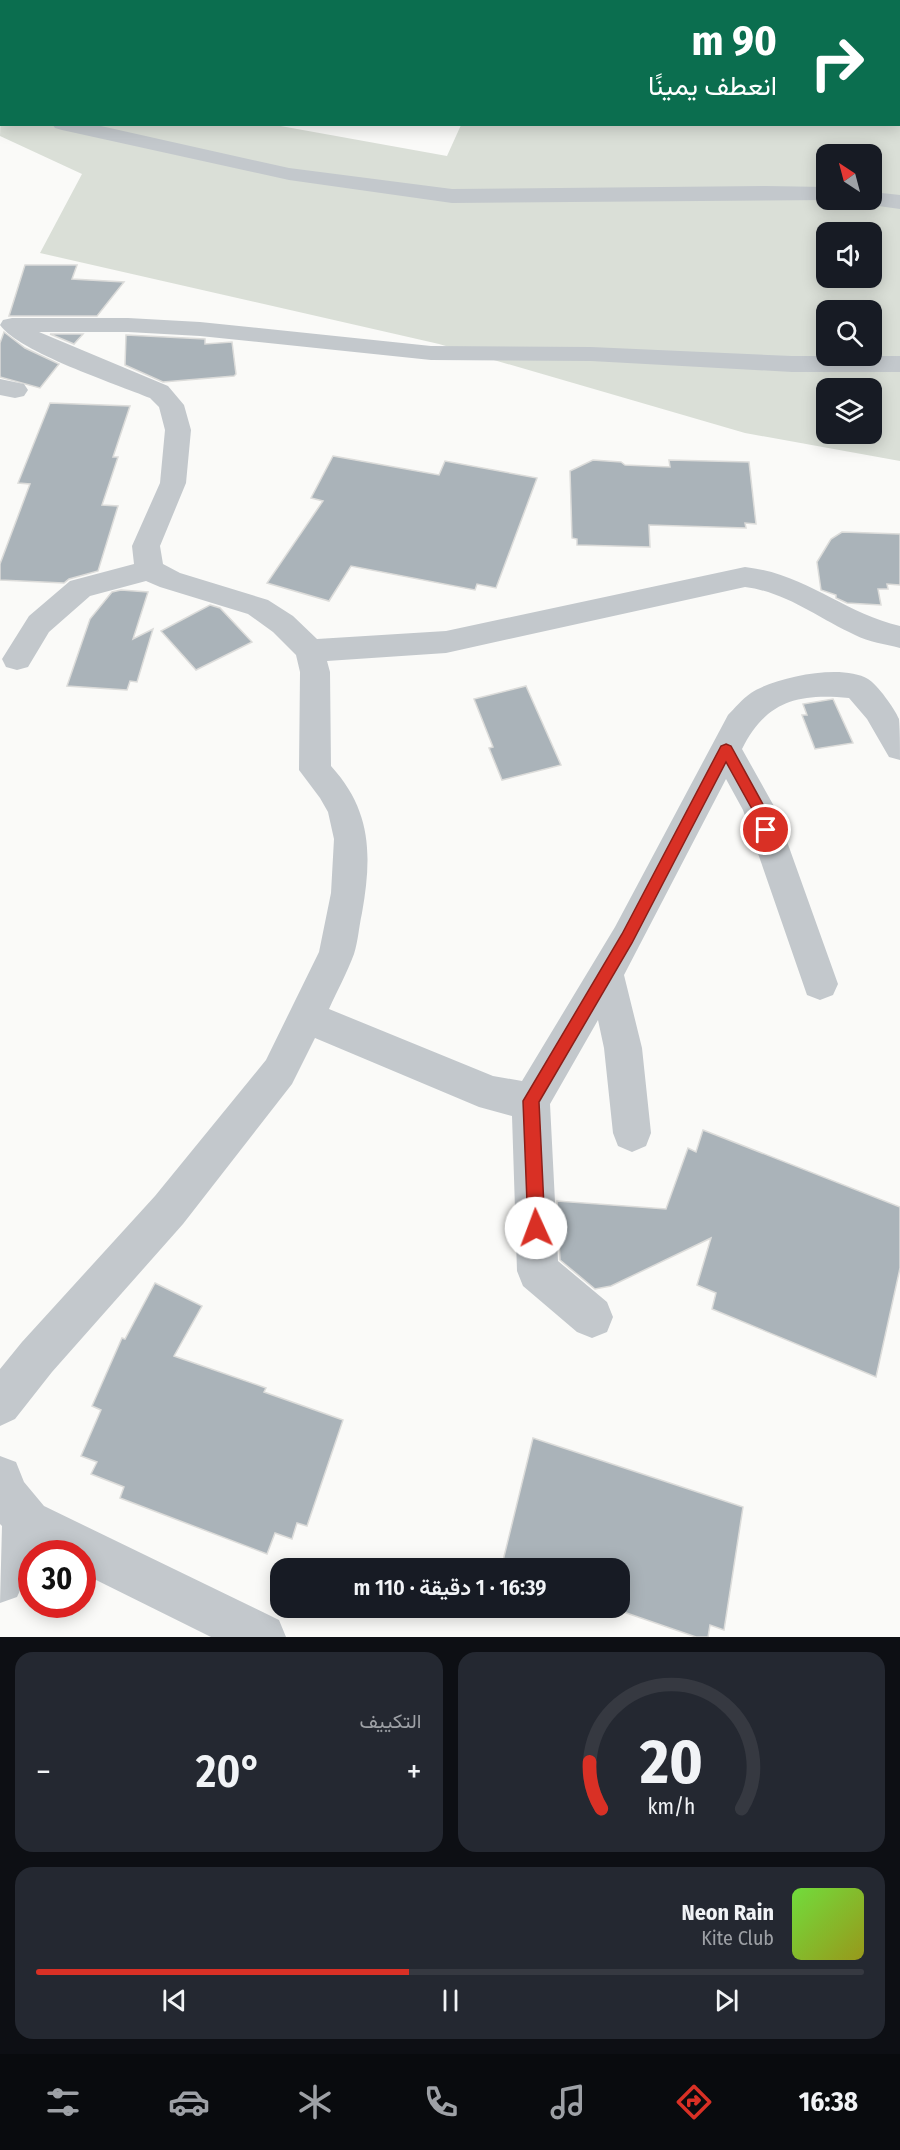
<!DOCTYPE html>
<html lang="ar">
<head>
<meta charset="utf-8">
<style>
	:root { --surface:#171b24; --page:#242831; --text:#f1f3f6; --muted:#9ea1a6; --line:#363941; --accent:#d93025 }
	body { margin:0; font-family:"Fira Sans Condensed",Vazirmatn,sans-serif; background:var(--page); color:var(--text); direction:rtl; height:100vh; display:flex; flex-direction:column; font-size:22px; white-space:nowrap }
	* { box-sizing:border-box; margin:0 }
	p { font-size:20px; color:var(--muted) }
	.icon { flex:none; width:33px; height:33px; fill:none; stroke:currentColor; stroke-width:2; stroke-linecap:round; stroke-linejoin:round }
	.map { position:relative; height:1637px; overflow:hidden; direction:ltr }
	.details { display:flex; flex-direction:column; gap:15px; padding:15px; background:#0d0f14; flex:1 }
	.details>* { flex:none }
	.top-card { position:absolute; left:0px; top:0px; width:900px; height:126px; box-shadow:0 3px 15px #0003; direction:rtl; background:#0b6e4f; color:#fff; overflow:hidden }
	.needle { width:39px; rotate:324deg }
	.controls { position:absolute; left:816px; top:144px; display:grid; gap:12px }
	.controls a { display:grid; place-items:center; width:66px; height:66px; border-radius:12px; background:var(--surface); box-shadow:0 3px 15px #0003; font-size:30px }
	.speed { position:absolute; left:18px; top:1540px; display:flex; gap:12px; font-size:30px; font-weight:700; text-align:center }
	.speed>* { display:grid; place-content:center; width:78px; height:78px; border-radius:50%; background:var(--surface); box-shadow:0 3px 15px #0003; line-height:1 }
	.speed .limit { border:9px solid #d22; background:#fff; color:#111 }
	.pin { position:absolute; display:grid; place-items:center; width:51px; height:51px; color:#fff; margin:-26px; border:3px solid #fff; border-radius:50%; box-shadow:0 2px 6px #0007 }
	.me { position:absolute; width:66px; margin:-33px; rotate:358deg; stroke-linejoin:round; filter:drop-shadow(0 0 4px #0008) }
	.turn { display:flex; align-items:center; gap:21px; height:126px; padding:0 24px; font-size:27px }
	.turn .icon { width:78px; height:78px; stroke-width:2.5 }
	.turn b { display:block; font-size:42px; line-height:51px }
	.big { font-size:45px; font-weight:600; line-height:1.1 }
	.details .widget { flex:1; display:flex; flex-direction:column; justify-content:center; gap:9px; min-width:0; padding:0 21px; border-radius:18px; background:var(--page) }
	.details .dial { align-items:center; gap:0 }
	.dial svg { height:156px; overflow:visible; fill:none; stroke:var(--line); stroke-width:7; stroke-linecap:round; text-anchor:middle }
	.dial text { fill:var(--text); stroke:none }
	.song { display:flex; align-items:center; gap:18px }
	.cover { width:72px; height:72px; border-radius:9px; background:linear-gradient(135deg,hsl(100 70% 55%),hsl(60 70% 35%)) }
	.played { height:6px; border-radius:3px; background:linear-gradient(90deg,var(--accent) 45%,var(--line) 45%) }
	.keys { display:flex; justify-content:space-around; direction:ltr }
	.heat { display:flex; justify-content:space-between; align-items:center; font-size:33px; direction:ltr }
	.details .tiles { flex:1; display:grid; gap:15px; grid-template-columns:1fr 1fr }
	.widget:last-child { grid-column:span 2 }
	.trip { position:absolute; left:270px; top:1558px; width:360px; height:60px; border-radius:18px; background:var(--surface); box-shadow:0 3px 15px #0003; font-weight:600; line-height:60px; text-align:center; direction:rtl }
	.tabs { display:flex; height:96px; justify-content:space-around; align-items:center; background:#090b0e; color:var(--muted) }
	.tabs .icon { width:42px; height:42px }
	.tabs .on { color:var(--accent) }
	.tabs b { font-size:27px; color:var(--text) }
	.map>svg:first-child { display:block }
	.green { fill:#dadfd7; fill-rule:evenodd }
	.building { fill:#aab3b9; stroke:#dcdcda; stroke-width:1.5 }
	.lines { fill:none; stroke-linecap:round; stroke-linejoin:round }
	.lane { fill:#c3c8cc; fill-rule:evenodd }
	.street { fill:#c3c8cc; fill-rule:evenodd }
	.route { fill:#d93025; stroke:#8d1f18; stroke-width:1.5 }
</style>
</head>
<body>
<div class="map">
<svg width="900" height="1637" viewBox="0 0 900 1637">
	<rect width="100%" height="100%" fill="#fafaf8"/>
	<path class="green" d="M 900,72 L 900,461 L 745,433 L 439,344 L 40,253 L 82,174 L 0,136 L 1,102 L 2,124 L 275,125 L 447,156 L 461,125 L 898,124 ZM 826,154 L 872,154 L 872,200 L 826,200 ZM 826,232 L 872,232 L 872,278 L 826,278 ZM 826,310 L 872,310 L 872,356 L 826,356 ZM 826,388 L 872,388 L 872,434 L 826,434 Z"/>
	<g class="building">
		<polygon points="25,265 77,265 72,279 124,282 97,316 9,316"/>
		<polygon points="4,332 25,348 59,364 40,388 0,377 0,343"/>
		<polygon points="50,334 83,334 74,344"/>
		<polygon points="126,335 205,339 205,344 232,342 236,374 234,376 163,382 125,365"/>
		<polygon points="50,403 130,406 113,457 118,457 102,505 118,506 98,571 69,579 64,583 0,580 0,564 30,484 18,483"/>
		<polygon points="333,456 439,475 445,461 537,478 496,588 477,584 475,590 351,566 329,601 267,583 323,501 311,498"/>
		<polygon points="593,460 621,462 625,465 670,467 669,460 749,462 756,524 745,523 746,528 649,525 650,547 577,545 577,539 572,538 570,471"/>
		<polygon points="842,532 900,534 900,585 887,584 888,589 878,589 881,605 847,603 836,598 836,595 821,590 817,562 831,539"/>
		<polygon points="121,590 148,592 133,639 153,629 137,682 130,681 127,690 67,686 90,619 112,592"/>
		<polygon points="210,605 220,608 252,642 196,670 161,631"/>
		<polygon points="526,686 561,765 502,780 489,748 493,747 474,699"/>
		<polygon points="833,699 853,743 815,749 802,715 807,715 803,704"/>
		<polygon points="703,1130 900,1207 900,1268 876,1377 712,1309 716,1293 697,1285 711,1238 611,1286 595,1289 560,1260 557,1201 666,1209 688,1148 696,1152"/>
		<polygon points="155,1283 202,1306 174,1356 266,1388 264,1392 343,1420 307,1526 297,1523 292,1539 275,1533 267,1554 120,1498 124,1487 91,1474 97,1462 81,1456 101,1410 92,1406 122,1338 125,1339"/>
		<polygon points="533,1438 743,1507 724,1630 710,1625 708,1637 696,1637 612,1608 620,1608 620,1569 501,1569"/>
	</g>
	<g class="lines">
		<polygon class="lane" points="100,0 113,0 114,2 101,2"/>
		<g class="street">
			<polygon points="247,0 276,0 277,2 248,2"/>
			<polygon points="479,0 498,0 478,2"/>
			<rect x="0" y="50" width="2" height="12"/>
			<rect x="0" y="107" width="2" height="12"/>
			<polygon points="52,124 92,124 289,168 452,189 766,186 826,187 826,200 830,200 452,203 289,180 62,130 55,128"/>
			<polygon points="872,192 900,195 900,209 864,204 861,200 872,200"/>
			<path d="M 12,318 L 128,318 L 200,322 L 431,346 L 591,347 L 792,356 L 900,356 L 900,372 L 792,372 L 591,361 L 431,360 L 200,336 L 128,332 L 39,332 L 168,386 L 184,405 L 191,430 L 186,483 L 160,546 L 163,564 L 180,573 L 268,600 L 293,616 L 317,639 L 446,631 L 745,567 C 807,574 843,613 900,626 L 900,648 C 885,644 869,642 855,635 C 818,618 786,592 745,587 L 446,653 L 327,661 L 330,672 L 331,766 C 372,811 372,856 362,913 C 359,926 358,942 354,954 C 347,973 337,991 329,1009 L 493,1076 L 522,1081 L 615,927 L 728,715 C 735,708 742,699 751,693 C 775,677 842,663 868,679 C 877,684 895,709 899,719 C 900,730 900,749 900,760 L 889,757 L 867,719 L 849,698 C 798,693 766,701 742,749 L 775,808 L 838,984 L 833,995 L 820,1000 L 807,995 L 743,810 L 726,779 L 624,975 L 642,1048 L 651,1133 L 646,1146 L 632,1152 L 618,1146 L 613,1133 L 604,1048 L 598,1020 L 550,1104 L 558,1261 L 607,1302 L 613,1317 L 607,1332 L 592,1338 L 577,1332 L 523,1286 L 517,1271 L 512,1116 L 479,1107 L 315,1038 L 292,1084 L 183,1224 L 52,1372 L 15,1419 L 0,1426 L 0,1369 L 22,1342 L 155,1196 L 266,1060 L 319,952 L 331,893 L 334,839 L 328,812 L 320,798 L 299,770 L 300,672 L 296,655 L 273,632 L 248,614 L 160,587 L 146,581 L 90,596 L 49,632 L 28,667 L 17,670 L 6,667 L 2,659 L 29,616 L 70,581 L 134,564 L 132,546 L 160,483 L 165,430 L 159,407 L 150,398 C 116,384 19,352 0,325 L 3,320 Z"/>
			<polygon points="0,379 24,384 28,390 24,396 15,398 0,395"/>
			<polygon points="0,1456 16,1462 24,1482 44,1506 279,1620 286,1637 211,1637 82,1573 82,1554 44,1554 38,1551 37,1554 32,1554 32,1565 17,1597 0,1603 2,1526 0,1524"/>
		</g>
	</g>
	<polygon class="route" points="726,744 731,746 765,808 773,830 771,834 761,834 752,809 726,762 632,943 539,1102 545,1228 542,1234 536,1236 530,1234 528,1228 523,1101 622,934 721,746"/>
</svg>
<div class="controls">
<a><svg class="needle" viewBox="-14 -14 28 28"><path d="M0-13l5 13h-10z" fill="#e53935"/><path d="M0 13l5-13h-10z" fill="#9ea1a6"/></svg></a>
<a><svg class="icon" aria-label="sound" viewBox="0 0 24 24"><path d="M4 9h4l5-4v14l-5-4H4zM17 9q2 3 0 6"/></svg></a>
<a><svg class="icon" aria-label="search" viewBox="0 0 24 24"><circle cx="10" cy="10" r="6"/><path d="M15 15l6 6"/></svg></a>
<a><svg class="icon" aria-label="layers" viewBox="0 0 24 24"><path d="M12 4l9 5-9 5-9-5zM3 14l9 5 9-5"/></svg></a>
</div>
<div class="speed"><div class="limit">30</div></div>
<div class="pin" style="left:766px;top:830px;background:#d93025"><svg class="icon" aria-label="arrive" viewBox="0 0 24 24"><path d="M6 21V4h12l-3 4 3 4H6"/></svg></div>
<svg class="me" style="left:536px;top:1228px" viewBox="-20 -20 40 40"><circle r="19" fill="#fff"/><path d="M0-13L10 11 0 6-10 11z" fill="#d93025"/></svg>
<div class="trip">16:39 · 1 دقيقة · 110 m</div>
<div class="top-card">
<div class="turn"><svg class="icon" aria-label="right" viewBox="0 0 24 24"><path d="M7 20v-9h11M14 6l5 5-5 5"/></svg><div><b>90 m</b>انعطف يمينًا</div></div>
</div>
</div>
<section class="details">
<div class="tiles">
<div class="widget dial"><svg viewBox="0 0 100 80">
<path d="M14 69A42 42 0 1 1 86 69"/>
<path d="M14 69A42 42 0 0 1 8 45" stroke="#d93025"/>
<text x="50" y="56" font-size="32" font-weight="700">20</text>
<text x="50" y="72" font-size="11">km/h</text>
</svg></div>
<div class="widget"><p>التكييف</p>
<div class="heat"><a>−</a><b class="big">20°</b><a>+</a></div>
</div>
<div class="widget">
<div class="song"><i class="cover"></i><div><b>Neon Rain</b><p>Kite Club</p></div></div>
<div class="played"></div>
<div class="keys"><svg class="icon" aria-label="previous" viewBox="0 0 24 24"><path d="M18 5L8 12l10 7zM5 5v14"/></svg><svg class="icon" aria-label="pause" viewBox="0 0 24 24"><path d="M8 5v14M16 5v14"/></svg><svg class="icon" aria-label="next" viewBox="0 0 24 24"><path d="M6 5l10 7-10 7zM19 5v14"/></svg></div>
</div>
</div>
</section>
<nav class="tabs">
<b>16:38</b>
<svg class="icon on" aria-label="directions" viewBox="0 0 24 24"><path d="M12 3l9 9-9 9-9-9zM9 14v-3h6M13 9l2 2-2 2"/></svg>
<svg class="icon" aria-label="music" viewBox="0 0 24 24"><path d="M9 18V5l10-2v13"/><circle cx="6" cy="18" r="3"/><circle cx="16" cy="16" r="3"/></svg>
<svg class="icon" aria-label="phone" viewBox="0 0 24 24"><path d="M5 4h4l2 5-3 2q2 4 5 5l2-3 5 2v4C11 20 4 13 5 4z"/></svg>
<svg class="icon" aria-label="climate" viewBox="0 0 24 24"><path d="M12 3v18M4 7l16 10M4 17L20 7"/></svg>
<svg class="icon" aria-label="car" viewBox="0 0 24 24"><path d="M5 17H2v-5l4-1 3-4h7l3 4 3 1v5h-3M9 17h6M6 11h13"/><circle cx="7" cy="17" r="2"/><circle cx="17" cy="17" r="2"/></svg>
<svg class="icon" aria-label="filters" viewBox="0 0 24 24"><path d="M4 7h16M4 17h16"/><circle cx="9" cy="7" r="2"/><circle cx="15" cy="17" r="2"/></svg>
</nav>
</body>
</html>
